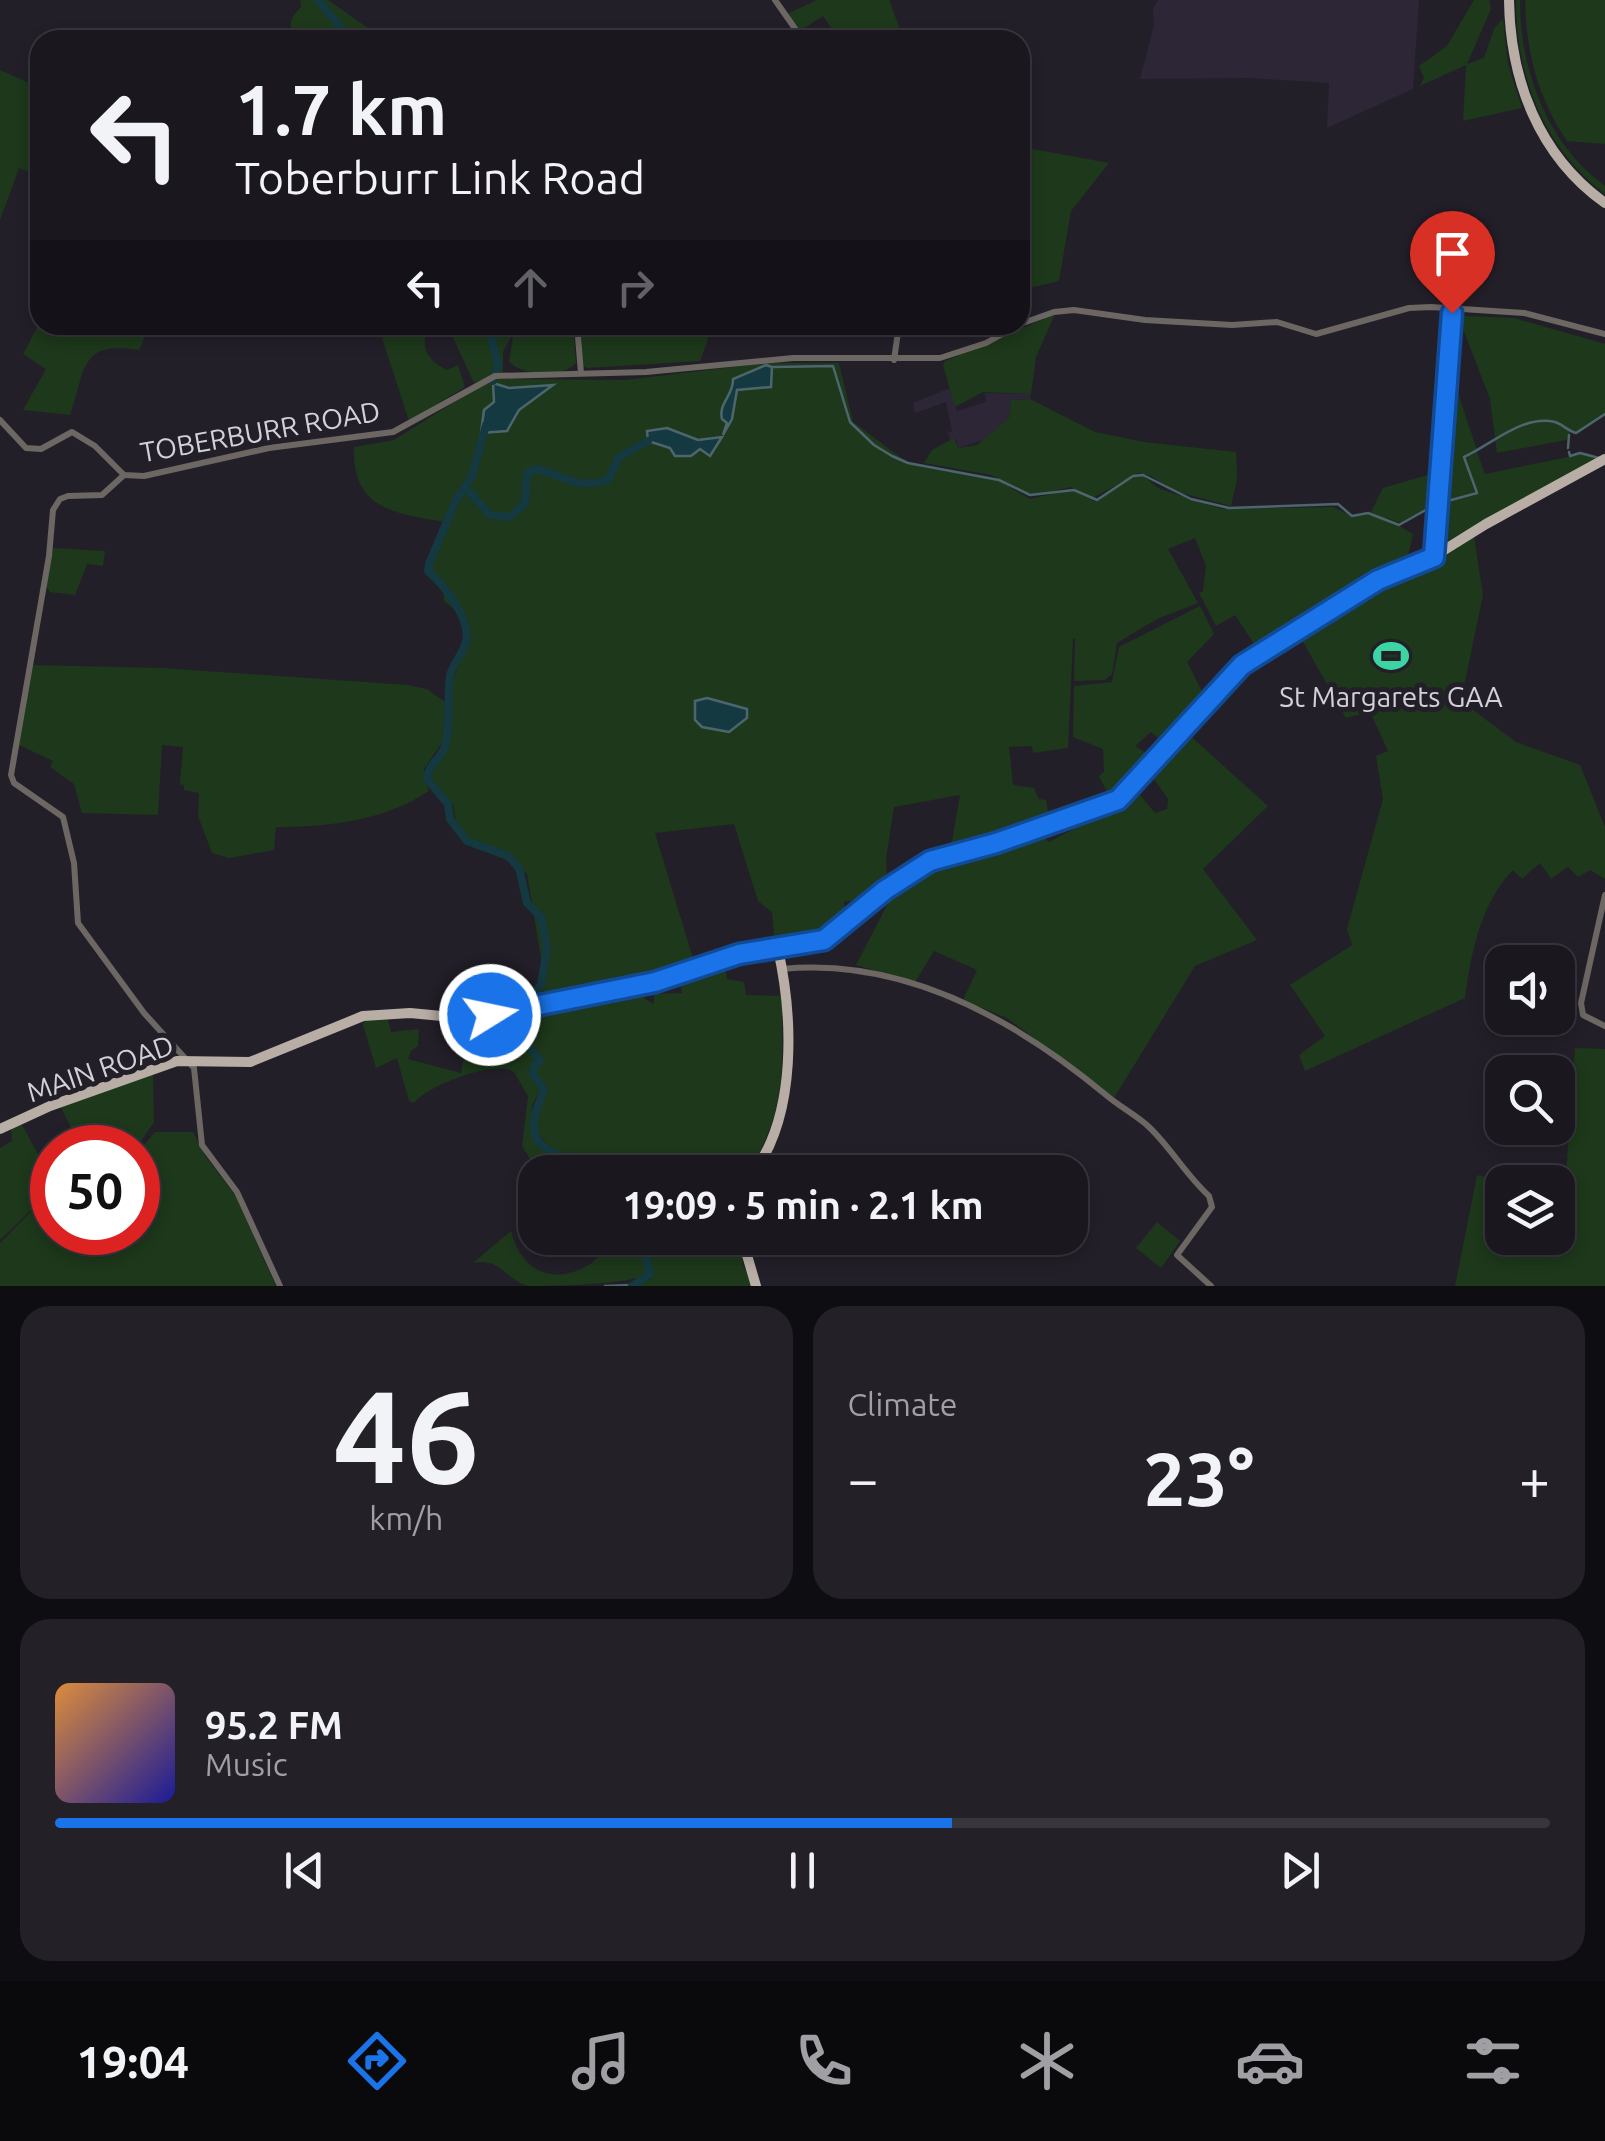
<!DOCTYPE html>
<html lang="en">
<head>
<meta charset="utf-8">
<style>
	:root { --surface:#1a171f; --page:#232028; --text:#f1f3f6; --muted:#9f9fa4; --line:#38363d; --accent:#1a73e8 }
	body { margin:0; font-family:Ubuntu,sans-serif; background:var(--page); color:var(--text); height:100vh; display:flex; flex-direction:column; font-size:38px; white-space:nowrap }
	* { box-sizing:border-box; margin:0 }
	p { font-size:32px; color:var(--muted) }
	.icon { flex:none; width:55px; height:55px; fill:none; stroke:currentColor; stroke-width:2; stroke-linecap:round; stroke-linejoin:round }
	.map { position:relative; height:1286px; overflow:hidden }
	.panel { display:flex; flex-direction:column; gap:20px; padding:20px; background:#0e0d11; flex:1 }
	.panel>* { flex:none }
	.guide { position:absolute; left:30px; top:30px; width:1000px; height:305px; border-radius:30px; box-shadow:0 5px 15px #0003,0 0 0 2px var(--line); background:#1a171f; color:var(--text); overflow:hidden }
	.buttons { position:absolute; left:1485px; top:945px; display:grid; gap:20px }
	.buttons a { display:grid; place-items:center; width:90px; height:90px; border-radius:20px; background:var(--surface); box-shadow:0 5px 15px #0003,0 0 0 2px var(--line); font-size:50px }
	.speed { position:absolute; left:30px; top:1125px; display:flex; gap:20px; font-size:50px; font-weight:700; text-align:center }
	.speed>* { display:grid; place-content:center; width:130px; height:130px; border-radius:50%; background:var(--surface); box-shadow:0 5px 15px #0003,0 0 0 2px var(--line); line-height:1 }
	.speed .limit { border:15px solid #d22; background:#fff; color:#111 }
	.pin { position:absolute; display:grid; place-items:center; width:85px; height:85px; color:#fff; margin:-102px -42px; border-radius:50% 50% 50% 0; rotate:-45deg; box-shadow:0 0 10px #0007 }
	.pin .icon { rotate:45deg }
	.me { position:absolute; width:110px; margin:-55px; rotate:80deg; stroke-linejoin:round; filter:drop-shadow(0 0 8px #0008) }
	.turn { display:flex; align-items:center; gap:35px; height:210px; padding:0 40px; font-size:45px }
	.turn .icon { width:130px; height:130px; stroke-width:2.5 }
	.turn b { display:block; font-size:70px; line-height:85px }
	.lanes { display:flex; align-items:center; height:95px; padding:0 40px; background:#0003; justify-content:center; gap:50px; direction:ltr }
	.lanes .off { opacity:.35 }
	.big { font-size:75px; font-weight:700; line-height:1.1 }
	.panel .card { flex:1; display:flex; flex-direction:column; justify-content:center; gap:15px; min-width:0; padding:0 35px; border-radius:30px; background:var(--page) }
	.panel .dial { align-items:center; gap:0 }
	.dial b { font-size:130px; line-height:1 }
	.song { display:flex; align-items:center; gap:30px }
	.cover { width:120px; height:120px; border-radius:15px; background:linear-gradient(135deg,hsl(30 70% 55%),hsl(240 70% 35%)) }
	.played { height:10px; border-radius:5px; background:linear-gradient(90deg,var(--accent) 60%,var(--line) 60%) }
	.keys { display:flex; justify-content:space-around; direction:ltr }
	.heat { display:flex; justify-content:space-between; align-items:center; font-size:55px; direction:ltr }
	.panel .tiles { flex:1; display:grid; gap:20px; grid-template-columns:1fr 1fr }
	.card:last-child { grid-column:span 2 }
	.trip { position:absolute; left:518px; top:1155px; width:570px; height:100px; border-radius:30px; background:var(--surface); box-shadow:0 5px 15px #0003,0 0 0 2px var(--line); font-weight:700; line-height:100px; text-align:center }
	.tab-bar { display:flex; height:160px; justify-content:space-around; align-items:center; background:#0a090c; color:var(--muted) }
	.tab-bar .icon { width:70px; height:70px }
	.tab-bar .on { color:var(--accent) }
	.tab-bar b { font-size:45px; color:var(--text) }
	.map>svg:first-child { display:block }
	.built { fill:#2c2636 }
	.green { fill:#1d381b }
	.water { fill:#143941; stroke:#4d666e; stroke-width:2.5 }
	.lines { fill:none; stroke-linecap:round; stroke-linejoin:round }
	.stream { stroke:#4d666e; stroke-width:2.5 }
	.river { stroke:#143941; stroke-width:8 }
	.minor { stroke:#6c6763; stroke-width:6 }
	.major { stroke:#b8aea6; stroke-width:10 }
	.route-casing { stroke:#114b97; stroke-width:25 }
	.route { stroke:#1a73e8; stroke-width:18 }
	.labels { text-anchor:middle; dominant-baseline:central; stroke-width:10; stroke-linejoin:round; paint-order:stroke }
	.street-label { font-size:28px; fill:#d3d0d7; stroke:#231f29 }
	.poi-label { font-size:28px; fill:#d3d0d7; stroke:#231f29 }
</style>
</head>
<body>
<div class="map">
<svg width="1605" height="1286" viewBox="0 0 1605 1286">
	<rect width="100%" height="100%" fill="#231f29"/>
	<g class="built">
		<polygon points="1158,0 1419,0 1413,89 1327,128 1329,83 1249,78 1140,79 1154,25 1153,9"/>
		<polygon points="950,388 957,411 986,402 985,393 1031,394 1030,399 1011,400 1009,418 985,439 959,448 956,439 950,440 948,433 952,431 946,402 915,413 913,403"/>
	</g>
	<g class="green">
		<path d="M 300,0 L 328,0 L 385,40 L 365,40 L 356,32 L 348,40 L 297,40 C 288,24 288,21 301,7 Z"/>
		<polygon points="817,0 889,0 904,40 840,40 823,16 800,31 787,14"/>
		<polygon points="1474,0 1489,0 1491,9 1467,64 1484,58 1494,29 1503,18 1508,64 1522,108 1463,121 1466,65 1420,86 1424,78 1419,66 1447,46"/>
		<path d="M 1516,0 L 1520,0 C 1520,70 1547,144 1605,186 L 1605,194 C 1544,148 1516,76 1516,0 Z"/>
		<path d="M 1525,0 L 1605,0 L 1605,144 L 1567,141 C 1537,97 1526,51 1525,0 Z"/>
		<polygon points="0,70 40,88 40,176 19,168 0,220"/>
		<polygon points="1027,148 1109,163 1071,211 1059,281 1021,290"/>
		<polygon points="1055,314 1036,357 1031,394 983,392 955,407 943,365 945,361"/>
		<polygon points="1464,316 1514,318 1605,344 1605,415 1579,433 1570,432 1566,440 1497,453 1490,399 1463,329"/>
		<path d="M 40,322 L 40,325 L 150,325 L 139,350 C 80,341 86,367 70,415 L 23,410 L 46,369 L 23,354 Z"/>
		<path d="M 398,325 L 428,325 C 421,347 425,359 447,370 L 458,365 L 465,387 L 409,421 L 382,338 Z"/>
		<path d="M 447,325 L 573,325 L 576,363 C 563,378 523,376 509,362 L 514,331 L 503,352 L 503,373 L 474,383 Z"/>
		<polygon points="579,325 702,325 708,339 700,361 587,368 582,365"/>
		<path d="M 766,363 L 839,363 L 853,422 L 908,463 L 998,480 L 1030,499 L 1072,489 L 1096,502 L 1133,476 L 1143,476 L 1160,489 L 1222,509 L 1333,507 L 1352,516 L 1370,514 L 1383,488 L 1434,473 L 1432,505 L 1400,523 L 1384,517 L 1413,534 L 1405,568 L 1364,582 L 1258,650 L 1235,615 L 1216,626 L 1199,593 L 1203,591 L 1206,566 L 1195,538 L 1168,549 L 1198,603 L 1157,619 L 1117,643 L 1112,674 L 1105,680 L 1074,681 L 1075,639 L 1073,638 L 1068,748 L 1033,753 L 1032,746 L 1009,747 L 1013,785 L 1034,788 L 1039,799 L 1046,800 L 1049,817 L 998,838 L 951,847 L 960,795 L 894,807 L 886,859 L 887,881 L 858,907 L 851,908 L 851,901 L 844,902 L 846,915 L 826,934 L 775,944 L 772,912 L 758,901 L 734,824 L 655,833 L 694,962 L 664,975 L 518,1008 L 533,997 L 544,976 L 527,874 L 508,856 L 471,843 L 456,823 L 453,804 L 424,775 L 429,791 C 384,821 329,827 276,827 L 274,850 L 229,858 L 212,853 L 198,816 L 199,793 L 184,790 L 184,785 L 180,784 L 183,747 L 162,745 L 158,815 L 82,813 L 74,784 L 50,767 L 53,761 L 19,745 L 31,665 L 163,668 L 407,685 L 427,689 L 445,702 L 443,741 L 424,769 L 425,774 L 450,741 L 453,680 L 468,638 L 463,616 L 444,601 L 443,582 L 430,571 L 444,522 C 394,513 352,509 354,447 L 394,440 L 486,382 L 498,379 L 625,380 Z"/>
		<polygon points="1451,372 1477,450 1463,457 1475,492 1440,503"/>
		<polygon points="1030,399 1095,432 1144,442 1236,452 1237,480 1231,506 1174,491 1151,476 1139,473 1091,499 1072,487 1033,495 991,475 924,463 932,450 954,438 959,448 977,445 1009,418 1011,400"/>
		<polygon points="1477,452 1485,474 1587,453 1599,459 1444,543 1438,542 1439,505 1478,494 1466,458"/>
		<path d="M 1474,536 L 1483,595 L 1461,701 L 1516,742 L 1580,765 L 1605,827 L 1605,879 L 1590,870 L 1578,877 L 1568,867 L 1551,879 L 1540,863 L 1522,879 L 1513,870 C 1481,903 1471,952 1465,998 L 1305,1071 L 1299,1055 L 1325,1036 L 1290,985 L 1352,945 L 1347,929 L 1383,799 L 1376,756 L 1388,751 L 1370,712 L 1346,718 L 1298,633 L 1390,581 L 1405,580 Z"/>
		<polygon points="53,548 105,551 103,566 87,564 75,595 50,592 46,586"/>
		<polygon points="1200,606 1214,634 1187,662 1205,697 1164,743 1151,732 1135,746 1152,756 1110,798 1099,776 1104,772 1103,749 1073,737 1074,686 1112,682 1119,647"/>
		<polygon points="1185,731 1268,806 1203,869 1257,940 1195,966 1114,1098 1007,1018 963,1000 977,970 934,951 915,982 856,965 899,882 933,862 1037,830 1049,842 1117,806 1134,788 1155,813 1167,809 1168,799 1147,769"/>
		<path d="M 724,962 L 727,979 L 744,982 L 746,995 L 782,996 C 782,1070 788,1105 749,1172 L 621,1172 C 599,1147 559,1172 536,1129 L 543,1095 L 535,1075 L 535,1056 L 531,1071 L 540,1090 L 532,1106 L 533,1136 L 561,1160 L 614,1172 L 538,1172 L 522,1146 L 528,1096 L 514,1072 C 493,1060 429,1085 414,1103 L 409,1101 L 397,1058 L 376,1068 L 363,1025 L 365,1018 L 387,1016 L 391,1032 L 419,1029 L 418,1046 L 411,1051 L 408,1059 L 461,1073 L 466,1045 L 465,1022 L 512,1014 L 516,1040 L 535,1055 L 516,1032 L 517,1013 L 641,987 L 645,999 L 654,1004 L 654,994 L 682,993 L 679,979 Z"/>
		<polygon points="1575,1048 1605,1049 1605,1286 1455,1286 1477,1175 1504,1182 1502,1238 1558,1238 1558,1189 1565,1187"/>
		<polygon points="153,1072 154,1122 137,1147 66,1147 78,1141 59,1104"/>
		<polygon points="21,1123 40,1158 52,1154 52,1232 138,1232 138,1152 155,1132 193,1132 206,1157 235,1195 276,1286 0,1286 0,1243 50,1192 0,1240 0,1148 12,1141 11,1127"/>
		<polygon points="1157,1222 1180,1241 1161,1268 1136,1248"/>
		<path d="M 511,1231 C 522,1274 556,1286 592,1263 C 600,1254 609,1249 611,1238 L 639,1238 L 647,1274 C 629,1285 550,1286 529,1286 C 505,1280 501,1257 473,1263 Z"/>
		<polygon points="643,1238 723,1238 721,1244 740,1240 743,1265 753,1286 633,1286 651,1279"/>
	</g>
	<g class="water">
		<path d="M 766,365 L 772,367 L 771,387 L 737,390 L 732,419 L 723,435 L 727,423 L 722,419 C 718,403 734,395 733,379 Z"/>
		<polygon points="493,383 509,388 553,385 519,410 507,431 481,433 484,410 494,402"/>
		<polygon points="667,428 698,440 722,437 710,456 700,449 691,456 675,456 670,448 648,441 647,431"/>
		<polygon points="707,698 747,709 747,718 729,732 702,727 695,720 695,701"/>
	</g>
	<g class="lines">
		<g class="stream">
			<polyline points="774,367 833,366 850,422 874,445 892,456 908,463 999,480 1030,495 1074,490 1097,500 1133,476 1143,475 1191,499 1229,508 1338,504 1352,516 1368,513 1399,525 1431,507"/>
			<polyline points="1568,448 1569,435"/>
			<polyline points="1569,452 1570,456 1580,453 1599,458"/>
			<path d="M 1444,502 L 1477,493 L 1464,457 C 1491,445 1523,414 1555,422 C 1562,424 1568,431 1576,433 L 1605,414"/>
			<polyline points="605,1286 632,1285"/>
		</g>
		<g class="river">
			<polyline points="318,0 351,40"/>
			<polyline points="493,381 498,365 492,340 499,325"/>
			<path d="M 486,425 L 472,476 L 456,500 L 429,564 L 428,571 C 443,584 471,619 466,641 C 464,653 452,664 450,676 C 447,699 451,723 445,746 C 441,759 428,764 427,779 L 448,804 L 450,819 L 467,841 L 508,856 L 519,868 L 527,903 L 541,917 L 547,948 L 541,985 L 520,1005 L 515,1016 L 516,1030 L 540,1061 L 534,1066 L 533,1074 L 544,1090 C 541,1099 535,1110 534,1120 C 528,1165 598,1157 620,1172"/>
			<path d="M 465,487 L 490,515 L 510,517 L 525,503 L 527,473 L 536,469 C 565,475 573,490 608,480 L 619,457 L 648,441"/>
			<polyline points="632,1286 650,1274 642,1238"/>
		</g>
		<g class="minor">
			<polyline points="775,0 803,40"/>
			<polyline points="1020,324 1054,312 1074,310 1145,320 1232,325 1277,322 1316,334 1409,308 1431,307 1524,313 1605,334"/>
			<polyline points="577,325 581,373"/>
			<polyline points="894,360 899,325"/>
			<polyline points="0,420 26,448 41,449 72,432 95,446 124,475 144,476 269,448 393,432 495,376 646,372 793,358 940,358 986,343 1018,325"/>
			<polyline points="124,475 102,495 68,496 60,499 53,510 49,556 11,775 14,783 63,817 74,863 78,923 144,1013 194,1068 202,1145 237,1192 280,1286"/>
			<polyline points="1434,557 1452,311"/>
			<polyline points="1605,895 1581,1003 1583,1015 1605,1026"/>
			<path d="M 782,969 C 904,957 1016,1020 1106,1095 C 1120,1107 1136,1115 1149,1127 C 1171,1148 1186,1175 1209,1196 L 1212,1207 L 1177,1255 L 1211,1286"/>
		</g>
		<g class="major">
			<path d="M 1509,0 C 1510,79 1538,155 1605,203"/>
			<polyline points="0,1129 50,1106 177,1061 250,1062 363,1016 410,1013 463,1018 524,1010 667,979 739,954 824,940 885,890 930,861 996,843 1118,800 1214,691 1252,657 1379,580 1425,562 1486,524 1605,459"/>
			<path d="M 754,1172 C 797,1113 793,1017 778,949"/>
			<polyline points="742,1238 756,1286"/>
		</g>
	</g>
	<g class="lines">
		<defs>
			<polyline id="route" points="490,1015 655,982 739,954 824,940 885,890 930,861 996,843 1118,800 1242,665 1378,580 1434,557 1452,313"/>
		</defs>
		<use href="#route" class="route-casing"/>
		<use href="#route" class="route"/>
	</g>
	<defs>
		<symbol id="stadium-bare" viewBox="-9 -9 18 18"><path d="M0-5a6.5 5 0 1 0 0 10a6.5 5 0 1 0 0-10ZM-3.5-1.8h7v3.6h-7Z" fill="#3dd4a3" stroke="#231f29" stroke-width="2.5" paint-order="stroke"/></symbol>
	</defs>
	<g fill-rule="evenodd">
		<use href="#stadium-bare" x="1366" y="631" width="50" height="50"/>
	</g>
	<g class="labels">
		<g class="street-label">
			<text transform="translate(260 431) rotate(-10)">TOBERBURR ROAD</text>
			<text transform="translate(100 1068) rotate(-19)">MAIN ROAD</text>
		</g>
		<g class="poi-label">
			<text x="1391" y="696">St Margarets GAA</text>
		</g>
	</g>
</svg>
<div class="buttons">
<a><svg class="icon" aria-label="sound" viewBox="0 0 24 24"><path d="M4 9h4l5-4v14l-5-4H4zM17 9q2 3 0 6"/></svg></a>
<a><svg class="icon" aria-label="search" viewBox="0 0 24 24"><circle cx="10" cy="10" r="6"/><path d="M15 15l6 6"/></svg></a>
<a><svg class="icon" aria-label="layers" viewBox="0 0 24 24"><path d="M12 4l9 5-9 5-9-5zM3 14l9 5 9-5"/></svg></a>
</div>
<div class="speed"><div class="limit">50</div></div>
<div class="pin" style="left:1452px;top:313px;background:#d93025"><svg class="icon" aria-label="arrive" viewBox="0 0 24 24"><path d="M6 21V4h12l-3 4 3 4H6"/></svg></div>
<svg class="me" style="left:490px;top:1015px" viewBox="-20 -20 40 40"><circle r="17" fill="#1a73e8" stroke="#fff" stroke-width="3"/><path d="M0-11L8 9 0 5-8 9z" fill="#fff"/></svg>
<div class="trip">19:09 · 5 min · 2.1 km</div>
<div class="guide">
<div class="turn"><svg class="icon" aria-label="left" viewBox="0 0 24 24"><path d="M17 20v-9H6M10 6l-5 5 5 5"/></svg><div><b>1.7 km</b>Toberburr Link Road</div></div>
<div class="lanes"><svg class="icon" aria-label="left" viewBox="0 0 24 24"><path d="M17 20v-9H6M10 6l-5 5 5 5"/></svg><svg class="icon off" aria-label="ahead" viewBox="0 0 24 24"><path d="M12 20V5M6 11l6-6 6 6"/></svg><svg class="icon off" aria-label="right" viewBox="0 0 24 24"><path d="M7 20v-9h11M14 6l5 5-5 5"/></svg></div>
</div>
</div>
<section class="panel">
<div class="tiles">
<div class="card dial"><b>46</b><p>km/h</p></div>
<div class="card"><p>Climate</p>
<div class="heat"><a>−</a><b class="big">23°</b><a>+</a></div>
</div>
<div class="card">
<div class="song"><i class="cover"></i><div><b>95.2 FM</b><p>Music</p></div></div>
<div class="played"></div>
<div class="keys"><svg class="icon" aria-label="previous" viewBox="0 0 24 24"><path d="M18 5L8 12l10 7zM5 5v14"/></svg><svg class="icon" aria-label="pause" viewBox="0 0 24 24"><path d="M8 5v14M16 5v14"/></svg><svg class="icon" aria-label="next" viewBox="0 0 24 24"><path d="M6 5l10 7-10 7zM19 5v14"/></svg></div>
</div>
</div>
</section>
<nav class="tab-bar">
<b>19:04</b>
<svg class="icon on" aria-label="directions" viewBox="0 0 24 24"><path d="M12 3l9 9-9 9-9-9zM9 14v-3h6M13 9l2 2-2 2"/></svg>
<svg class="icon" aria-label="music" viewBox="0 0 24 24"><path d="M9 18V5l10-2v13"/><circle cx="6" cy="18" r="3"/><circle cx="16" cy="16" r="3"/></svg>
<svg class="icon" aria-label="phone" viewBox="0 0 24 24"><path d="M5 4h4l2 5-3 2q2 4 5 5l2-3 5 2v4C11 20 4 13 5 4z"/></svg>
<svg class="icon" aria-label="climate" viewBox="0 0 24 24"><path d="M12 3v18M4 7l16 10M4 17L20 7"/></svg>
<svg class="icon" aria-label="car" viewBox="0 0 24 24"><path d="M5 17H2v-5l4-1 3-4h7l3 4 3 1v5h-3M9 17h6M6 11h13"/><circle cx="7" cy="17" r="2"/><circle cx="17" cy="17" r="2"/></svg>
<svg class="icon" aria-label="filters" viewBox="0 0 24 24"><path d="M4 7h16M4 17h16"/><circle cx="9" cy="7" r="2"/><circle cx="15" cy="17" r="2"/></svg>
</nav>
</body>
</html>
